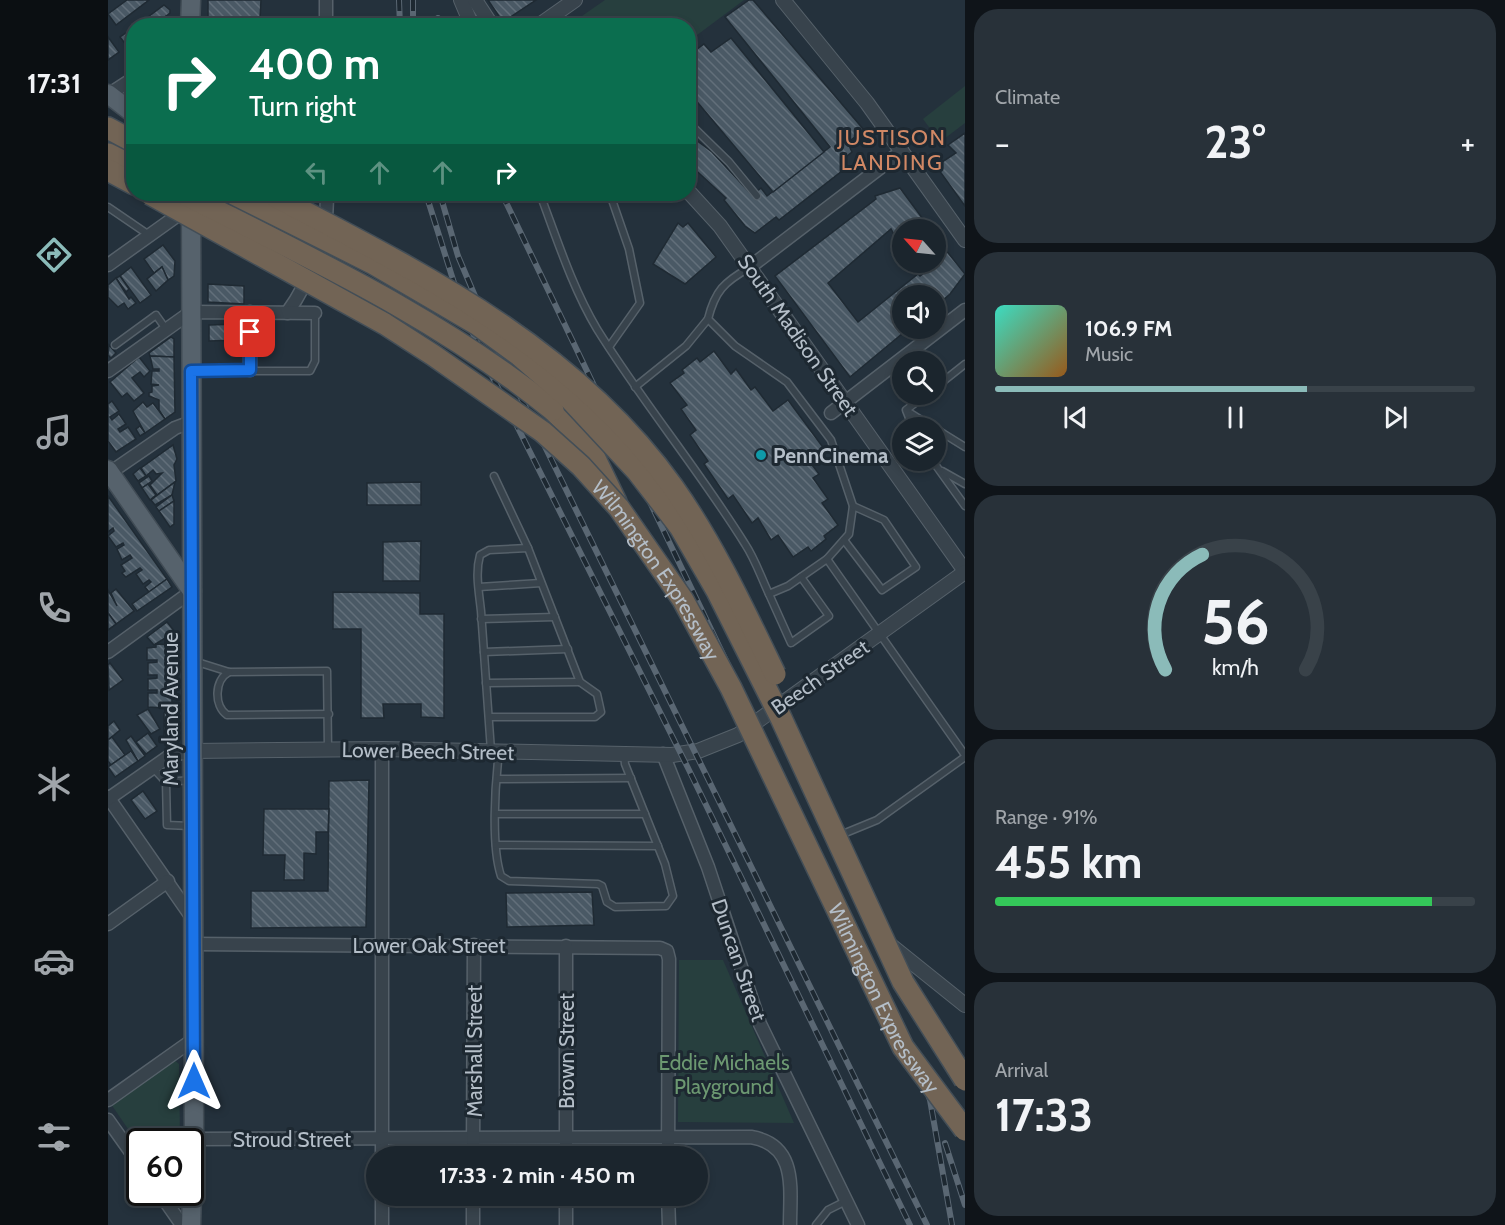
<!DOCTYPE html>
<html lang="en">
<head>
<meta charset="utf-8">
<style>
	:root { --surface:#1b252d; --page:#283139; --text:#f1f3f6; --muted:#a0a5aa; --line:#394249; --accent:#8bbbb9 }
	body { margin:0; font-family:Cabin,sans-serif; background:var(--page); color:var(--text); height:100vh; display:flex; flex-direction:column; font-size:22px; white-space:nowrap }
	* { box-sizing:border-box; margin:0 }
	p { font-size:20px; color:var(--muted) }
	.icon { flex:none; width:33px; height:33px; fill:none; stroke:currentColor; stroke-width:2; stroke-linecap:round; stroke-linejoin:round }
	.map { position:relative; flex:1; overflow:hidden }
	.sheet { display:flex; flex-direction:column; gap:9px; padding:9px; background:#0f1419; width:540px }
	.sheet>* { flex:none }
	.guide { position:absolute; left:18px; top:18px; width:570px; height:183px; border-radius:24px; box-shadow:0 3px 9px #0003,0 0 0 2px var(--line); background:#0b6e4f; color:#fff; overflow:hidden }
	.needle { width:39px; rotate:297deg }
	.fabs { position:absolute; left:784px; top:219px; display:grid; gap:12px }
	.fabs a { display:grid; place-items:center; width:54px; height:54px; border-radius:50%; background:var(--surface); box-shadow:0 3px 9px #0003,0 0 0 2px var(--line); font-size:30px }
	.speed { position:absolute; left:18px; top:1128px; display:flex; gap:12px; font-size:30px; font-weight:700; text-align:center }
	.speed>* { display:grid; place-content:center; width:78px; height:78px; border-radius:50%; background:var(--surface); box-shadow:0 3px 9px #0003,0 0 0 2px var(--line); line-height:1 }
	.speed .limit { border:3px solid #111; border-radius:9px; background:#fff; color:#111 }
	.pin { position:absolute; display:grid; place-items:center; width:51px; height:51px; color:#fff; margin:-26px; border-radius:12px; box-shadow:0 3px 9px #0006 }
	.me { position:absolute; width:66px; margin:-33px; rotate:0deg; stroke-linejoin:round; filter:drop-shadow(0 0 4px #0008) }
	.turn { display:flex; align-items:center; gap:21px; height:126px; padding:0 24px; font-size:27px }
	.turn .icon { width:78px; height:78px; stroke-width:2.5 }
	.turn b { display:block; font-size:42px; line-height:51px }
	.lanes { display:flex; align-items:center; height:57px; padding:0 24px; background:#0003; justify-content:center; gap:30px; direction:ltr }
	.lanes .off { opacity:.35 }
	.big { font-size:45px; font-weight:700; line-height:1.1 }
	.sheet .card { flex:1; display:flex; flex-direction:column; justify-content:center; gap:9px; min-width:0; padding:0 21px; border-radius:24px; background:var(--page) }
	.sheet .dial { align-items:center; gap:0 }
	.dial svg { height:156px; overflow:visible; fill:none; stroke:var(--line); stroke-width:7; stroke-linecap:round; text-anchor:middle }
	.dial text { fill:var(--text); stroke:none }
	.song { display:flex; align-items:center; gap:18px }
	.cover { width:72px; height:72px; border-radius:9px; background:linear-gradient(135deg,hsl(170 70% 55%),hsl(30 70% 35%)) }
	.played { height:6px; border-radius:3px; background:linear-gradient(90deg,var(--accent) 65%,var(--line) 65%) }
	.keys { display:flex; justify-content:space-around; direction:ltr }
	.heat { display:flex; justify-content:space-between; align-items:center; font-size:33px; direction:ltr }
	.charge { height:9px; border-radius:4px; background:linear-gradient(90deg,#34c759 91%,var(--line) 0) }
	.trip { position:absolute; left:258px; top:1146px; width:342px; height:60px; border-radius:30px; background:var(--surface); box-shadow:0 3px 9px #0003,0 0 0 2px var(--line); font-weight:700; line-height:60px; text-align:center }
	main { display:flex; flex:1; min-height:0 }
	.tab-bar { display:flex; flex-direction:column; width:108px; justify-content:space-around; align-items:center; background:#0b0f12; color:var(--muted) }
	.tab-bar .icon { width:42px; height:42px }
	.tab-bar .on { color:var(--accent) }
	.tab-bar b { font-size:27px; color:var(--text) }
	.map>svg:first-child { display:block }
	.green { fill:#273f3e }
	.building { fill:url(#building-back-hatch); stroke:#1f2a33; stroke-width:1.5 }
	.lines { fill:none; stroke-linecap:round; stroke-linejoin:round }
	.service-casing { stroke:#56616a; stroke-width:9 }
	.minor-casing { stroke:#56616a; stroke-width:15 }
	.tertiary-casing { stroke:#56616a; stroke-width:16 }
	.primary-casing { stroke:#414c55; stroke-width:21 }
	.motorway-casing { stroke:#434e57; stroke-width:24 }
	.service { stroke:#38434c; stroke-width:6 }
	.minor { stroke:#38434c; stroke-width:12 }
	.tertiary { stroke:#38434c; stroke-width:14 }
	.primary { stroke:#56626c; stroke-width:18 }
	.motorway { stroke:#726455; stroke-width:21 }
	.rail-casing { stroke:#5a6773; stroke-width:6 }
	.rail { stroke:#1d2831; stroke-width:4; stroke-dasharray:11; stroke-linecap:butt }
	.motorway-bridge-casing { stroke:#434e57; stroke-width:24; stroke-linecap:butt }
	.motorway-bridge { stroke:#726455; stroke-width:21 }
	.route-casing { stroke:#114b97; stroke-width:15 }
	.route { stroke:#1a73e8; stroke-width:10 }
	.culture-dot { fill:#0f9aa8; stroke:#1d2831; stroke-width:2 }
	.labels { text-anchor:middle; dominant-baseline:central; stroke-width:6; stroke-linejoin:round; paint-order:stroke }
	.street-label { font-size:21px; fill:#b4bec8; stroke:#1d2831 }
	.poi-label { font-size:21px; font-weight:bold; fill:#b4bec8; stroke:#1d2831; text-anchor:start }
	.park-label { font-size:21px; fill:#6c9871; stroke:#1d2831 }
	.neighbourhood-label { font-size:22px; letter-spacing:1.5px; fill:#d18865; stroke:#1d2831 }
</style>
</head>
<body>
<main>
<nav class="tab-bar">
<b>17:31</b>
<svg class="icon on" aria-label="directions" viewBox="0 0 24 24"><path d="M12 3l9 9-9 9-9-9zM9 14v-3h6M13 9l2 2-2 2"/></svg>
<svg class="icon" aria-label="music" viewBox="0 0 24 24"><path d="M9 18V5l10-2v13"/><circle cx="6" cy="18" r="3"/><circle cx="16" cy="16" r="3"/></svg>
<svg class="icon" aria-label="phone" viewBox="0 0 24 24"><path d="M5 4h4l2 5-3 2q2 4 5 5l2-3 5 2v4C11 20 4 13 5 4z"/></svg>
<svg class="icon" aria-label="climate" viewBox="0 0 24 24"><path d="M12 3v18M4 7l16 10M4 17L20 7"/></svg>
<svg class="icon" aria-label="car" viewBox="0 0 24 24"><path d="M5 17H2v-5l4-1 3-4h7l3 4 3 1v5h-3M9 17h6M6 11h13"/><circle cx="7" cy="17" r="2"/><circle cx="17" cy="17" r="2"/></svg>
<svg class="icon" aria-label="filters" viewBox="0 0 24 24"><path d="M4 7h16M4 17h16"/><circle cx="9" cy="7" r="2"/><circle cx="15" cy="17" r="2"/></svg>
</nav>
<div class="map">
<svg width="857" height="1225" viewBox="0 0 857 1225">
	<defs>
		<pattern id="building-back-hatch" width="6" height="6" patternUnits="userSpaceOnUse" patternTransform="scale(1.5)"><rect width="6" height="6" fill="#4a5965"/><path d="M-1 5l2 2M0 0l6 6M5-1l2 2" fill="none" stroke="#626f7a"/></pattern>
	</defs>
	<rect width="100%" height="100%" fill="#24313c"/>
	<g class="green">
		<polygon points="497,0 636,0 581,41 580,26 461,25"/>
		<polygon points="857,86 857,123 832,142 815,119"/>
		<polygon points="571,960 615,960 686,1123 570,1122"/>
		<polygon points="65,1059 71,1064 72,1141 32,1142 31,1145 3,1104"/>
	</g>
	<g class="building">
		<polygon points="19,0 41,0 8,25 0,14"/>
		<polygon points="100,0 153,0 152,19 100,17"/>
		<polygon points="380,0 428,0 395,22"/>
		<polygon points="641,0 645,0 756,130 743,140 745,145 742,148 744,152 734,160 739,167 671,220 668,217 647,233 637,226 616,200 618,198 580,163 580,134 604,152 644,195 653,188 659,196 722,147 617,17"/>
		<polygon points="56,5 62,10 62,13 46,26 28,26"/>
		<polygon points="58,16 63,22 58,26 46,26"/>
		<polygon points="21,31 26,37 26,55 12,37"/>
		<polygon points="0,37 11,52 0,60"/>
		<polygon points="623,38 716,152 665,192 580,91 580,56 596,44 603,52"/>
		<polygon points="857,133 857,206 828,166 848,153 840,145"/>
		<polygon points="792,188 823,230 795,230 795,254 786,243 789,240 783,229 720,283 750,322 810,274 812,276 817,272 813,266 810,268 807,264 804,266 802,262 828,262 828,250 831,254 837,249 857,274 842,294 828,306 828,296 795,296 795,328 801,328 742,377 667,276 768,199 767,196"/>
		<polygon points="570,223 575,227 580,223 608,257 577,284 545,264"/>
		<polygon points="55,245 67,261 66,276 60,280 54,267 46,273 36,259"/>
		<polygon points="23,267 43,295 32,303 12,276"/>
		<polygon points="54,267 60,280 48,291 39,279"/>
		<polygon points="12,276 21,289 18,292 8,278"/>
		<polygon points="8,278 21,299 23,297 28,303 20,309 16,303 10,307 0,297 0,285"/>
		<polygon points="100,284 136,286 136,304 100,302"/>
		<polygon points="131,324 131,340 101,341 101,325"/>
		<polygon points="63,337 66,339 66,357 42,356 41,353"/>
		<polygon points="1,345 8,353 3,358 0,355"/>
		<polygon points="606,351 623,374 628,369 643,390 647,387 665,411 680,400 717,450 701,461 711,474 705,478 720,499 714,503 730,525 716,536 718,539 703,551 700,547 685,557 670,535 663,540 650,518 644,523 625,495 620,499 596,464 600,461 582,435 588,430 573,409 579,405 562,383 576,373 574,370 589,358 592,362"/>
		<polygon points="42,356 66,357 67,412 57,419 51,410 51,400 41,396 41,393 44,392 44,386 51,385 43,384 44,371 51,371 51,369 45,369"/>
		<polygon points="31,357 42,371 36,377 32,372 24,378 36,393 26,401 19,393 14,397 2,382"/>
		<polygon points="4,401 11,411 2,417 4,420 11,414 18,424 10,429 12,432 20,427 28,439 8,452 0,441 0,404"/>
		<polygon points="35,402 39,407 45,403 57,419 37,433 25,411"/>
		<polygon points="32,426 37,433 32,436 28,429"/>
		<polygon points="65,445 69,459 66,465 68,481 49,495 42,485 54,473 48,474 45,470 38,476 33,468"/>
		<polygon points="32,468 38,476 30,481 25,474"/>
		<polygon points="41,476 44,481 34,488 31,483"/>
		<polygon points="67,482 64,495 47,505 43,500"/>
		<polygon points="313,482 313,505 259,505 259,483"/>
		<polygon points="40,484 48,495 42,500 34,488"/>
		<polygon points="64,495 66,501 51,511 48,507"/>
		<polygon points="0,496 59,579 41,592 37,587 43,582 41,580 35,584 28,574 34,570 32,568 18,577 14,573 17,571 13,565 24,558 22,555 14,560 9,549 16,545 15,543 8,547 0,536 6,531 5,528 0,532"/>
		<polygon points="66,501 66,524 62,527 51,511"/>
		<polygon points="313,541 312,581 275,581 275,542"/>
		<polygon points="59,579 64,587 29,611 24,604"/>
		<polygon points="8,589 26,611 8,624 0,613 0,590 9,606 3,593"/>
		<polygon points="225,592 312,593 312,614 336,614 336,718 313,717 313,704 275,704 276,718 253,718 253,629 225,629"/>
		<polygon points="0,613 8,624 0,630"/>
		<polygon points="59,622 67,632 46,645 39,637"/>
		<polygon points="67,632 67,643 57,644 57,638"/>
		<polygon points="48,644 64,645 64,706 57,708 40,707 40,693 49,693 49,690 40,690 40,679 49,678 49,675 40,675 40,663 49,662 49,660 39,660 39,648 48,647"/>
		<polygon points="2,663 15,680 1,690 0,665"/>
		<polygon points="66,708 66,734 56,740 56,713"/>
		<polygon points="40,709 52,729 43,734 29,715"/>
		<polygon points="6,721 12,730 0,740 0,726"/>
		<polygon points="40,733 49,746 38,754 28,742"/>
		<polygon points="23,736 37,756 30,761 18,740"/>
		<polygon points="4,737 17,755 3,765 0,761 0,740"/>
		<polygon points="23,751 30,761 7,777 0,767"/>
		<polygon points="261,780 258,927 143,928 143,891 220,891 221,781"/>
		<polygon points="35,791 49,811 37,819 23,800"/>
		<polygon points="156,809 221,809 220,832 208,832 208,854 196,853 196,880 176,880 177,855 155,855"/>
		<polygon points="484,892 486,925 399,927 398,893"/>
	</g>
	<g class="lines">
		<defs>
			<g id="service">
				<polyline points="580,122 621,162 649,196"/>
				<path d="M 432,194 C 449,239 464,287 489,329 C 535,403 591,470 637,544 C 647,559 653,577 661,594 L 680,586 L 719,559 L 857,755"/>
				<polyline points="0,207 41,235"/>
				<path d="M 641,268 C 616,282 607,291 600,319 L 627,346 L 679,382 L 723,440 L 745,506 L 741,534 L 719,559"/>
				<polyline points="7,345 48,315 58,329"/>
				<polyline points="501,347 532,303 521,249 502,194"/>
				<polyline points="87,371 202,371 207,361 207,313"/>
				<polyline points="527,387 578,346 600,319"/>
				<polyline points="828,387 857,364"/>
				<polyline points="799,411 826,428"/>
				<polyline points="805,428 798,410 819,394"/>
				<polyline points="828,429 857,447"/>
				<polyline points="824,460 857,506"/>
				<polyline points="834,471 857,484"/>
				<polyline points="386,476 420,548"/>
				<polyline points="736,540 774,590 808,567 776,520 745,506"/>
				<polyline points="371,587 433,583"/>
				<polyline points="661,594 683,643 721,616 693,577"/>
				<polyline points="373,619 447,617"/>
				<polyline points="376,652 460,649"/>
				<polyline points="86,661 121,672 219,671 220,749"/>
				<path d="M 121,672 C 106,680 106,706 119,715 L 221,714"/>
				<polyline points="378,683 472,682"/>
				<path d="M 381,717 L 487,717 L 493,712 L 489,694 L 472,682 L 420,548 L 381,550 L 372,555 C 367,573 371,592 373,611 C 376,658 380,704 383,751"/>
				<path d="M 391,752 C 387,785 383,846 393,876 L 401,881 L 490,884 L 494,886 L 499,902 L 507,907 L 558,906 L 565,896 L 557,864 L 517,764 L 516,754"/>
				<polyline points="45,768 58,782"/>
				<polyline points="389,779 523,778"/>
				<polyline points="389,814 537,814"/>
				<polyline points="82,826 59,825 58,782 84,780"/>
				<polyline points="730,836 769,820 857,757"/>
				<polyline points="388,845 550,846"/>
				<polyline points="708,1225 720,1210 738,1201"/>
			</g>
			<g id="minor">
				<polyline points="218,26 218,0"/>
				<polyline points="0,95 26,78"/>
				<polyline points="0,265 77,210"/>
				<polyline points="642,267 794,151"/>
				<polyline points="142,312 142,370"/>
				<path d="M 179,313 C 203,280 220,234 219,194"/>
				<polyline points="0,371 83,312 207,313"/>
				<polyline points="723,413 857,310"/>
				<polyline points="0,474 67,428 83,422"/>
				<polyline points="0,652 84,591"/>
				<polyline points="274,749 274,1156"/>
				<polyline points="555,754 600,867 652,1024 750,1225"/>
				<polyline points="0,797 85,919"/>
				<polyline points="0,799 63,755 85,751"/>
				<polyline points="0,924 60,881"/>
				<polyline points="85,944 552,948 559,951 561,959 560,1156"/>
				<polyline points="0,1100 86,1039"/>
				<polyline points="0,1120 32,1165"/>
				<path d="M 86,1139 L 643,1137 C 690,1145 682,1189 682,1225"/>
				<polyline points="365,1156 366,945"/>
				<polyline points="458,1156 458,946"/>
				<polyline points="51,1192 74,1225"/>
				<polyline points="274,1196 274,1225"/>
				<polyline points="560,1196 561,1225"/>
				<polyline points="365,1225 365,1196"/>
				<polyline points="458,1225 458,1196"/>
			</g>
			<g id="tertiary">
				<polyline points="353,0 364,26"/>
				<polyline points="367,0 384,26"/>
				<polyline points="675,0 759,103 857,240"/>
				<polyline points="430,26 467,0"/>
				<polyline points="580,191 612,226 857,571"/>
				<polyline points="85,751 274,749 564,755 590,751 630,735 857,572"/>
				<polyline points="781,944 857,1005"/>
			</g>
			<g id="primary">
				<polyline points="82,26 83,0"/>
				<polyline points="0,94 26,114"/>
				<polyline points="83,204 86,1139 83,1225"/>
				<polyline points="0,470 84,591"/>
			</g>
			<g id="motorway">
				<polyline points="0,128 26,142"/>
				<polyline points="0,154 26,167"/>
				<polyline points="0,170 26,184"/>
				<polyline points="445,410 482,448 508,502"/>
			</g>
		</defs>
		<use href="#service" class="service-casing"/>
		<use href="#minor" class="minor-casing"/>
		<use href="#tertiary" class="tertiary-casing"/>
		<use href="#primary" class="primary-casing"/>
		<use href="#motorway" class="motorway-casing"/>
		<use href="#service" class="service"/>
		<use href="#minor" class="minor"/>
		<use href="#tertiary" class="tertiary"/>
		<use href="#primary" class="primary"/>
		<use href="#motorway" class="motorway"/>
		<defs>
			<g id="rail">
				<polyline points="291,0 292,26"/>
				<polyline points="305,0 305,26"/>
				<polyline points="330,18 332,26"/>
				<polyline points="318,194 353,305 378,364 580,768 802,1225"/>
				<polyline points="332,194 350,256 392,355 819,1225"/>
				<polyline points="394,194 795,1029 822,1100 844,1225"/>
				<polyline points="837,1143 857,1205"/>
			</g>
		</defs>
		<use href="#rail" class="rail-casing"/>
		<use href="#rail" class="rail"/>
		<defs>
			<g id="motorway-bridge">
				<path id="s1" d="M 42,194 L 277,324 L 325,355 L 435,432 L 473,466 L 511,508 L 575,600 L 623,688 L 795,1047 L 857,1130"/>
				<path d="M 76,194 C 204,259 333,319 445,410"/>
				<polyline points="126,194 264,263 370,325 411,355 462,399 529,471 572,527 609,591 673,718 795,982 857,1080"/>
				<path d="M 168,197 C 314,273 466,348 565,487 C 606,545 636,610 667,674"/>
			</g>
		</defs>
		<use href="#motorway-bridge" class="motorway-bridge-casing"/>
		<use href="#motorway-bridge" class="motorway-bridge"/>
	</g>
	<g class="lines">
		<defs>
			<polyline id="route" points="86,1081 83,371 142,370 142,332"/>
		</defs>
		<use href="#route" class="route-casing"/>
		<use href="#route" class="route"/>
	</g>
	<circle class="culture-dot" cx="653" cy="455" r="6"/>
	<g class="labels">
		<g class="street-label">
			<text transform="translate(690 335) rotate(55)">South Madison Street</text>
			<text stroke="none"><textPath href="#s1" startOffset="640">Wilmington Expressway</textPath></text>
			<text transform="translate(712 677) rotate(-35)">Beech Street</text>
			<text transform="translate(62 709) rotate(-90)">Maryland Avenue</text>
			<text transform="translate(320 751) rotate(1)">Lower Beech Street</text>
			<text x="321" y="945">Lower Oak Street</text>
			<text transform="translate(631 960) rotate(71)">Duncan Street</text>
			<text stroke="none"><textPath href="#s1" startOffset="1126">Wilmington Expressway</textPath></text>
			<text transform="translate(366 1051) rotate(-90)">Marshall Street</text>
			<text transform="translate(458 1051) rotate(-90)">Brown Street</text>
			<text x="184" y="1139">Stroud Street</text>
		</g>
		<g class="poi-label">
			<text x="665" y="455">PennCinema</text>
		</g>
		<g class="park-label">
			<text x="616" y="1062">Eddie Michaels<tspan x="616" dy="24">Playground</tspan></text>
		</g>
		<g class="neighbourhood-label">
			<text x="784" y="137">JUSTISON<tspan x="784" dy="25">LANDING</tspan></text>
		</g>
	</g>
</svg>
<div class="fabs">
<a><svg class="needle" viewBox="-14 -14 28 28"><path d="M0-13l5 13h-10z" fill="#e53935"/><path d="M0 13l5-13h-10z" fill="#a0a5aa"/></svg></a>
<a><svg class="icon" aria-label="sound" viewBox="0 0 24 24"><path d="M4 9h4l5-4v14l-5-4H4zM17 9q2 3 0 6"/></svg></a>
<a><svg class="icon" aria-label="search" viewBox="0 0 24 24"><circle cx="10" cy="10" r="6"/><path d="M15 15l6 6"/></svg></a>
<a><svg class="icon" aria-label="layers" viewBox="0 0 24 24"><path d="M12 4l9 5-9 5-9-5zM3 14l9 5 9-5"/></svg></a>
</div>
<div class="speed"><div class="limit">60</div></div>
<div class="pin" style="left:142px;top:332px;background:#d93025"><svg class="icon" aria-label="arrive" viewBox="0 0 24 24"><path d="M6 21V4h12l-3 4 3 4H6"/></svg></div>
<svg class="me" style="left:86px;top:1081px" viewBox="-20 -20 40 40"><path d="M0-17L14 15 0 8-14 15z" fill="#1a73e8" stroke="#fff" stroke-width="4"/></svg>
<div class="trip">17:33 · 2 min · 450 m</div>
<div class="guide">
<div class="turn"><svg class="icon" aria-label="right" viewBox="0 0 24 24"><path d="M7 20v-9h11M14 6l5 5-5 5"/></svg><div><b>400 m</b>Turn right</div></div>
<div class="lanes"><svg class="icon off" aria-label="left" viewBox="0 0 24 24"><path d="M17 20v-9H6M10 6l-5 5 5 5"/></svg><svg class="icon off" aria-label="ahead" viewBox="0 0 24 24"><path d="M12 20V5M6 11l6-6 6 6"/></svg><svg class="icon off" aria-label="ahead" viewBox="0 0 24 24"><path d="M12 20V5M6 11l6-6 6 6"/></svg><svg class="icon" aria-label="right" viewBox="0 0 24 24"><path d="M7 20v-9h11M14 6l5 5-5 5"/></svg></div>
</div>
</div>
<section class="sheet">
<div class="card"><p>Climate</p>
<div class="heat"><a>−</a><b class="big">23°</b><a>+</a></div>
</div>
<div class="card">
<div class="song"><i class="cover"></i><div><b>106.9 FM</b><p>Music</p></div></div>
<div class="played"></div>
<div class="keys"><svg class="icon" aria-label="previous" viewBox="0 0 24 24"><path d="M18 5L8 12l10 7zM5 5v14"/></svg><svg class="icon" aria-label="pause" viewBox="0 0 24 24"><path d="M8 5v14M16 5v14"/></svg><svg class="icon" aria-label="next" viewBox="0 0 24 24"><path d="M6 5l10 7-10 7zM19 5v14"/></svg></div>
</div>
<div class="card dial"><svg viewBox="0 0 100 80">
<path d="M14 69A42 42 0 1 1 86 69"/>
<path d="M14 69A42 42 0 0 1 33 10" stroke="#8bbbb9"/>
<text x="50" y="56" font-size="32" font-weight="700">56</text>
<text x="50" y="72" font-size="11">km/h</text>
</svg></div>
<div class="card"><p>Range · 91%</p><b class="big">455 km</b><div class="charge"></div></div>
<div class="card"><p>Arrival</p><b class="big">17:33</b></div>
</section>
</main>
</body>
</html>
